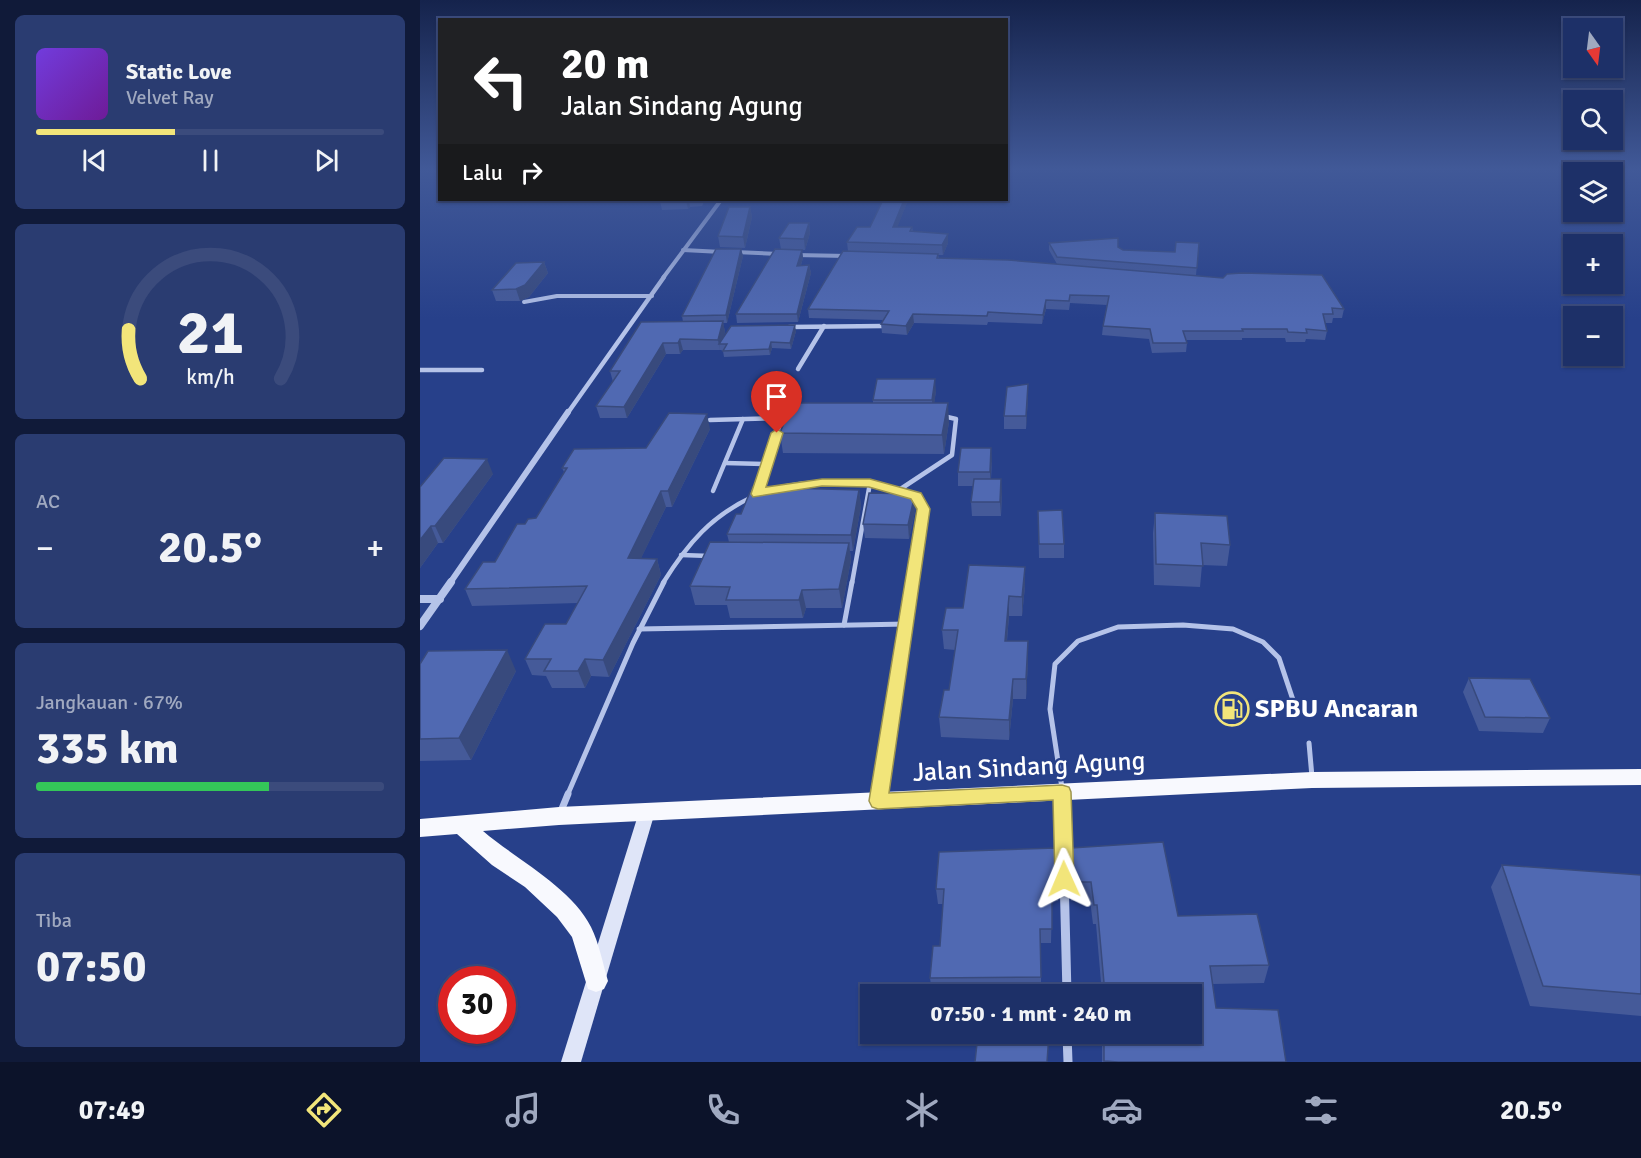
<!DOCTYPE html>
<html lang="id">
<head>
<meta charset="utf-8">
<style>
	:root { --surface:#1d3068; --page:#2a3c71; --text:#f1f3f6; --muted:#a0a9c0; --line:#3b4b7c; --accent:#f2e57a }
	body { margin:0; font-family:Signika,sans-serif; background:var(--page); color:var(--text); height:100vh; display:flex; flex-direction:column; font-size:22px; white-space:nowrap }
	* { box-sizing:border-box; margin:0 }
	p { font-size:20px; color:var(--muted) }
	.icon { flex:none; width:33px; height:33px; fill:none; stroke:currentColor; stroke-width:2; stroke-linecap:round; stroke-linejoin:round }
	.map { position:relative; flex:1; overflow:hidden }
	.drawer { display:flex; flex-direction:column; gap:15px; padding:15px; background:#101a39; width:420px }
	.drawer>* { flex:none }
	.hud { position:absolute; left:18px; top:18px; width:570px; height:183px; border-radius:0px; box-shadow:0 2px 4px #0004,0 0 0 2px var(--line); background:#202124; color:#fff; overflow:hidden }
	.needle { width:39px; rotate:166deg }
	.buttons { position:absolute; left:1143px; top:18px; display:grid; gap:12px }
	.buttons a { display:grid; place-items:center; width:60px; height:60px; border-radius:0px; background:var(--surface); box-shadow:0 2px 4px #0004,0 0 0 2px var(--line); font-size:30px }
	.speed { position:absolute; left:18px; top:966px; display:flex; gap:12px; font-size:30px; font-weight:700; text-align:center }
	.speed>* { display:grid; place-content:center; width:78px; height:78px; border-radius:50%; background:var(--surface); box-shadow:0 2px 4px #0004,0 0 0 2px var(--line); line-height:1 }
	.speed .limit { border:9px solid #d22; background:#fff; color:#111 }
	.pin { position:absolute; display:grid; place-items:center; width:51px; height:51px; color:#fff; margin:-62px -26px; border-radius:50% 50% 50% 0; rotate:-45deg; box-shadow:0 0 6px #0007 }
	.pin .icon { rotate:45deg }
	.me { position:absolute; width:66px; margin:-33px; rotate:359deg; stroke-linejoin:round; filter:drop-shadow(0 0 4px #0008) }
	.turn { display:flex; align-items:center; gap:21px; height:126px; padding:0 24px; font-size:27px }
	.turn .icon { width:78px; height:78px; stroke-width:2.5 }
	.turn b { display:block; font-size:42px; line-height:51px }
	.then { display:flex; align-items:center; height:57px; padding:0 24px; background:#0003; gap:12px; font-size:22px }
	.big { font-size:45px; font-weight:800; line-height:1.1 }
	.drawer .widget { flex:1; display:flex; flex-direction:column; justify-content:center; gap:9px; min-width:0; padding:0 21px; border-radius:9px; background:var(--page) }
	.drawer .dial { align-items:center; gap:0 }
	.dial svg { height:156px; overflow:visible; fill:none; stroke:var(--line); stroke-width:7; stroke-linecap:round; text-anchor:middle }
	.dial text { fill:var(--text); stroke:none }
	.song { display:flex; align-items:center; gap:18px }
	.cover { width:72px; height:72px; border-radius:9px; background:linear-gradient(135deg,hsl(260 70% 55%),hsl(280 70% 35%)) }
	.played { height:6px; border-radius:3px; background:linear-gradient(90deg,var(--accent) 40%,var(--line) 40%) }
	.keys { display:flex; justify-content:space-around; direction:ltr }
	.heat { display:flex; justify-content:space-between; align-items:center; font-size:33px; direction:ltr }
	.charge { height:9px; border-radius:4px; background:linear-gradient(90deg,#34c759 67%,var(--line) 0) }
	.trip { position:absolute; left:440px; top:984px; width:342px; height:60px; border-radius:0px; background:var(--surface); box-shadow:0 2px 4px #0004,0 0 0 2px var(--line); font-weight:800; line-height:60px; text-align:center }
	.dock { display:flex; height:96px; justify-content:space-around; align-items:center; background:#0c132a; color:var(--muted) }
	.dock .icon { width:42px; height:42px }
	.dock .on { color:var(--accent) }
	.dock b { font-size:27px; color:var(--text) }
	main { display:flex; flex:1; min-height:0 }
	.map>svg:first-child { display:block }
	.lines { fill:none; stroke-linecap:round; stroke-linejoin:round }
	.service-far3 { stroke:#b5c3e9; stroke-width:4 }
	.service-far2 { stroke:#b5c3e9; stroke-width:4.5 }
	.service-far1 { stroke:#b5c3e9; stroke-width:5 }
	.service { stroke:#b5c3e9; stroke-width:7 }
	.minor-far4 { stroke:#b5c3e9; stroke-width:4 }
	.minor-far3 { stroke:#b5c3e9; stroke-width:4.5 }
	.minor-far2 { stroke:#b5c3e9; stroke-width:6 }
	.minor-far1 { stroke:#b5c3e9; stroke-width:8 }
	.minor { stroke:#b5c3e9; stroke-width:9 }
	.secondary { fill:#dfe5f8; fill-rule:evenodd }
	.primary { fill:#f8f9fe; fill-rule:evenodd }
	.wall { fill:#455a99 }
	.shaded-wall { fill:#384a7d }
	.building { fill:#5069b2; stroke:#384a7d; stroke-width:1.5 }
	.route { fill:#f2e57a; stroke:#9d954f; stroke-width:1.5 }
	.labels { text-anchor:middle; dominant-baseline:central; stroke-width:4.5; stroke-linejoin:round; paint-order:stroke }
	.near-poi-label { font-size:26px; font-weight:bold; fill:#fff; stroke:#27408a; text-anchor:start }
	.near-street-label { font-size:26px; fill:#fff; stroke:#27408a }
</style>
</head>
<body>
<main>
<section class="drawer">
<div class="widget">
<div class="song"><i class="cover"></i><div><b>Static Love</b><p>Velvet Ray</p></div></div>
<div class="played"></div>
<div class="keys"><svg class="icon" aria-label="previous" viewBox="0 0 24 24"><path d="M18 5L8 12l10 7zM5 5v14"/></svg><svg class="icon" aria-label="pause" viewBox="0 0 24 24"><path d="M8 5v14M16 5v14"/></svg><svg class="icon" aria-label="next" viewBox="0 0 24 24"><path d="M6 5l10 7-10 7zM19 5v14"/></svg></div>
</div>
<div class="widget dial"><svg viewBox="0 0 100 80">
<path d="M14 69A42 42 0 1 1 86 69"/>
<path d="M14 69A42 42 0 0 1 8 44" stroke="#f2e57a"/>
<text x="50" y="56" font-size="32" font-weight="700">21</text>
<text x="50" y="72" font-size="11">km/h</text>
</svg></div>
<div class="widget"><p>AC</p>
<div class="heat"><a>−</a><b class="big">20.5°</b><a>+</a></div>
</div>
<div class="widget"><p>Jangkauan · 67%</p><b class="big">335 km</b><div class="charge"></div></div>
<div class="widget"><p>Tiba</p><b class="big">07:50</b></div>
</section>
<div class="map">
<svg width="1221" height="1062" viewBox="0 0 1221 1062">
	<rect width="100%" height="100%" fill="#27408a"/>
	<g class="lines">
		<polyline class="service-far3" points="104,302 137,296 232,296"/>
		<g class="service-far2">
			<polyline points="290,420 362,418 338,492"/>
			<polyline points="305,463 347,464"/>
			<path d="M 353,489 C 402,477 449,480 496,496 L 504,509 L 492,583"/>
			<polyline points="479,490 532,455 536,419 523,416"/>
			<polyline points="293,491 323,419"/>
			<polyline points="261,555 290,556"/>
			<path d="M 243,583 C 268,543 291,516 334,496"/>
			<polyline points="432,583 450,483"/>
		</g>
		<g class="service-far1">
			<polyline points="424,625 432,582"/>
			<polyline points="219,629 487,624"/>
			<polyline points="889,743 892,777"/>
			<polyline points="642,788 630,709 635,664 658,641 698,627 763,625 813,629 843,642 859,658 873,700"/>
			<polyline points="147,796 213,643 244,582"/>
			<polyline points="459,796 493,582"/>
		</g>
		<polyline class="service" points="141,811 148,794"/>
		<g class="minor-far4">
			<polyline points="263,250 302,252"/>
			<polyline points="315,252 359,254"/>
			<polyline points="375,255 428,256"/>
			<polyline points="243,278 301,200"/>
		</g>
		<g class="minor-far3">
			<polyline points="369,327 463,326"/>
			<polyline points="378,369 404,326"/>
			<polyline points="0,370 62,370"/>
			<polyline points="147,414 244,277"/>
		</g>
		<polyline class="minor-far2" points="30,583 148,412"/>
		<g class="minor-far1">
			<polyline points="0,599 20,599"/>
			<polyline points="0,626 31,582"/>
		</g>
		<g class="minor">
			<polyline points="642,794 647,994"/>
			<polyline points="647,1034 648,1062"/>
		</g>
		<polygon class="secondary" points="227,805 233,807 235,812 161,1062 141,1062 219,812 221,807"/>
		<path class="primary" d="M 1221,769 L 1221,785 L 892,788 L 139,825 L 63,831 C 97,860 151,887 171,927 C 179,943 183,964 188,981 L 184,989 L 176,992 L 168,989 L 152,937 L 137,917 L 105,887 L 72,865 L 37,834 L 0,837 L 0,819 L 139,807 L 892,772 Z"/>
	</g>
	<g class="wall">
		<polygon points="242,200 285,200 282,206 270,207 268,209 242,210 240,201"/>
		<polygon points="463,200 488,200 477,227 492,227 493,231 528,234 528,243 523,255 518,255 519,258 637,264 629,250 629,243 698,247 703,250 755,252 779,243 776,275 924,309 922,318 913,318 912,323 905,323 907,331 905,340 886,339 885,342 866,342 865,338 822,338 822,340 766,340 767,343 766,352 732,353 729,339 682,335 683,326 687,305 650,303 649,310 626,309 622,324 568,322 567,325 494,323 487,335 462,333 461,324 463,320 389,318 388,309 428,251 427,242 450,227"/>
		<polygon points="330,207 332,217 325,248 300,247 298,236"/>
		<polygon points="389,223 390,233 385,250 361,249 359,238"/>
		<polygon points="321,249 323,256 307,323 303,323 305,332 303,338 376,331 371,349 352,348 350,355 304,357 303,351 301,350 263,350 260,354 246,354 207,418 180,418 176,406 193,382 190,371 263,322 262,316"/>
		<polygon points="382,250 383,258 381,265 389,265 391,273 378,322 317,323 316,314"/>
		<polygon points="124,262 128,273 109,297 100,301 76,301 72,290"/>
		<polygon points="608,384 608,397 606,429 584,429 584,416"/>
		<polygon points="516,391 514,403 529,422 524,454 363,453 360,433 453,403 453,400"/>
		<polygon points="290,429 252,507 246,507 221,558 237,559 241,575 189,677 171,676 165,688 132,688 126,676 112,675 105,659 146,624 158,603 52,606 45,589 75,562 105,524 116,518 144,472 142,468 226,448"/>
		<polygon points="572,461 571,479 582,493 581,516 552,516 551,502 553,486 538,486 538,472"/>
		<polygon points="73,474 23,543 18,543 0,568 0,487"/>
		<polygon points="439,490 441,506 433,551 430,551 431,560 422,608 386,608 383,618 310,618 307,605 275,605 270,586 309,542 307,534 321,514"/>
		<polygon points="495,494 496,507 489,539 445,538 443,524"/>
		<polygon points="618,511 644,544 644,558 619,558"/>
		<polygon points="735,513 810,545 807,566 782,565 780,587 734,585 733,533"/>
		<polygon points="605,586 602,616 589,616 587,641 608,661 606,699 593,699 589,740 521,737 519,717 529,690 535,650 524,649 522,630 543,608"/>
		<polygon points="0,664 96,671 51,760 0,761"/>
		<polygon points="1049,678 1130,718 1123,733 1059,731 1043,692"/>
		<polygon points="651,848 758,916 849,965 844,983 793,984 796,1008 866,1062 682,1062 682,1034 771,1034 771,994 682,994 676,924 673,924 670,900 651,901"/>
		<polygon points="1082,865 1221,875 1221,1016 1110,1006 1071,887"/>
		<polygon points="638,887 638,901 632,901 631,943 621,943 621,992 512,992 510,978 520,946 523,904 518,904 516,889"/>
	</g>
	<g class="shaded-wall">
		<polygon points="267,200 269,200 270,207 268,209 266,201"/>
		<polygon points="484,200 488,200 474,236 473,227"/>
		<polygon points="330,207 332,217 325,248 323,237"/>
		<polygon points="389,223 390,233 385,250 384,239"/>
		<polygon points="528,234 528,243 523,255 522,245"/>
		<polygon points="321,249 323,256 307,323 306,315"/>
		<polygon points="382,250 383,258 378,274 377,266"/>
		<polygon points="124,262 128,273 109,297 100,301 96,289"/>
		<polygon points="389,265 391,273 378,322 377,314"/>
		<polygon points="626,300 626,309 622,324 623,315"/>
		<polygon points="493,314 494,323 487,335 486,326"/>
		<polygon points="303,321 305,332 302,344 299,344 300,351 298,340"/>
		<polygon points="375,325 376,331 371,349 370,343"/>
		<polygon points="260,339 263,350 260,354 258,343"/>
		<polygon points="351,342 352,348 350,355 349,349"/>
		<polygon points="243,343 246,354 207,418 204,407"/>
		<polygon points="515,379 516,391 513,413 512,400"/>
		<polygon points="608,384 608,397 606,429 606,416"/>
		<polygon points="528,403 529,422 524,454 522,435"/>
		<polygon points="287,414 290,429 252,507 248,491"/>
		<polygon points="571,448 572,461 570,486 570,472"/>
		<polygon points="67,459 73,474 23,543 15,526"/>
		<polygon points="581,479 582,493 581,516 580,502"/>
		<polygon points="439,490 441,506 433,551 431,535"/>
		<polygon points="241,491 246,507 213,575 208,558"/>
		<polygon points="495,494 496,507 489,539 488,525"/>
		<polygon points="11,526 18,543 0,568 0,540"/>
		<polygon points="429,543 431,560 422,608 419,589"/>
		<polygon points="237,559 241,575 189,677 183,660"/>
		<polygon points="605,567 605,586 602,616 602,597"/>
		<polygon points="382,590 386,608 383,618 379,600"/>
		<polygon points="589,596 589,616 585,661 585,641"/>
		<polygon points="608,641 608,661 606,699 606,679"/>
		<polygon points="87,650 96,671 51,760 39,738"/>
		<polygon points="165,659 171,676 165,688 158,671"/>
		<polygon points="593,679 593,699 589,740 589,720"/>
	</g>
	<g class="building">
		<polygon points="242,200 267,200 266,201 240,201"/>
		<polygon points="463,200 484,200 473,227 492,227 490,231 528,234 522,245 427,242 437,227 450,227"/>
		<polygon points="309,207 330,207 323,237 298,236"/>
		<polygon points="369,223 389,223 384,239 359,238"/>
		<polygon points="698,238 698,247 703,250 755,252 756,242 779,243 777,268 637,257 629,243"/>
		<polygon points="296,249 321,249 306,315 262,316"/>
		<polygon points="355,249 382,250 377,266 389,265 377,314 316,314"/>
		<polygon points="423,251 518,254 517,258 588,260 803,278 807,274 822,273 902,275 924,309 912,308 913,314 903,314 907,331 886,329 887,333 868,332 867,329 822,329 823,331 763,331 767,343 733,343 730,329 683,326 689,296 650,295 649,301 626,300 623,315 568,312 567,316 493,314 486,326 461,324 469,311 388,309"/>
		<polygon points="124,262 105,285 96,289 72,290 96,263"/>
		<polygon points="303,321 298,340 260,339 258,343 243,343 204,407 176,406 200,371 190,371 221,322"/>
		<polygon points="375,325 370,343 351,342 349,349 303,351 307,344 299,344 311,326"/>
		<polygon points="457,379 515,379 512,400 453,400"/>
		<polygon points="608,384 606,416 584,416 587,387"/>
		<polygon points="372,403 528,403 522,435 360,433"/>
		<polygon points="249,413 287,414 248,491 241,491 208,558 237,559 183,660 165,659 158,671 124,671 131,659 105,659 125,624 146,624 167,586 45,589 63,562 75,562 97,524 105,524 108,519 116,518 147,468 142,468 154,449 226,448"/>
		<polygon points="541,448 571,448 570,472 538,472"/>
		<polygon points="24,458 67,459 15,526 11,526 0,540 0,487"/>
		<polygon points="554,479 581,479 580,502 551,502"/>
		<polygon points="332,487 439,490 431,535 307,534 316,514 321,514"/>
		<polygon points="449,493 495,494 488,525 443,524"/>
		<polygon points="642,510 644,544 619,544 618,511"/>
		<polygon points="735,513 807,516 810,545 781,543 783,566 736,564"/>
		<polygon points="290,542 429,543 419,589 382,590 379,600 306,600 310,587 270,586"/>
		<polygon points="549,565 605,567 602,597 589,596 585,641 608,641 606,679 593,679 589,720 519,717 524,690 529,690 538,630 522,630 526,608 543,608"/>
		<polygon points="87,650 39,738 0,739 0,664 8,651"/>
		<polygon points="1049,678 1110,679 1130,718 1065,717"/>
		<polygon points="743,842 758,916 837,914 849,965 790,966 796,1008 858,1010 866,1062 698,1062 684,1061 684,1034 771,1034 771,994 685,994 677,905 674,905 671,882 652,882 651,848"/>
		<polygon points="636,848 638,887 632,887 632,929 620,929 621,977 510,978 513,946 520,946 524,889 516,889 519,852"/>
		<polygon points="1082,865 1221,875 1221,994 1123,986"/>
		<polygon points="558,1034 629,1034 627,1062 555,1062"/>
	</g>
	<linearGradient id="sky" x2="0" y2="1"><stop stop-color="#15234c"/><stop offset="0.53" stop-color="#415998"/><stop offset="1" stop-color="#415998" stop-opacity="0"/></linearGradient>
	<rect width="1221" height="319" fill="url(#sky)"/>
	<polygon class="route" points="357,429 363,433 346,487 402,479 450,479 501,493 510,509 469,793 642,785 649,787 651,792 654,879 651,885 644,887 637,885 635,879 633,800 458,809 452,807 449,801 497,509 491,499 449,487 402,486 333,497 331,494 351,433"/>
	<defs>
		<symbol id="fuel-ring" viewBox="-11 -11 22 22"><circle r="9.5" fill="#27408a" stroke="#f2e57a" stroke-width="1.5"/><path d="M-5.5-6h7V0h2V4h1.3V-2.5L3-4.5l.8-.8L6-3V5H2.5V1h-1V6h-7ZM-4.2-4.7v3.2H.2V-4.7Z" fill="#f2e57a"/></symbol>
	</defs>
	<g fill-rule="evenodd">
		<use href="#fuel-ring" x="793" y="690" width="38" height="38"/>
	</g>
	<g class="labels">
		<g class="near-poi-label">
			<text x="835" y="709">SPBU Ancaran</text>
		</g>
		<g class="near-street-label">
			<text transform="translate(609 767) rotate(-3)">Jalan Sindang Agung</text>
		</g>
	</g>
</svg>
<div class="buttons">
<a><svg class="needle" viewBox="-14 -14 28 28"><path d="M0-13l5 13h-10z" fill="#e53935"/><path d="M0 13l5-13h-10z" fill="#a0a9c0"/></svg></a>
<a><svg class="icon" aria-label="search" viewBox="0 0 24 24"><circle cx="10" cy="10" r="6"/><path d="M15 15l6 6"/></svg></a>
<a><svg class="icon" aria-label="layers" viewBox="0 0 24 24"><path d="M12 4l9 5-9 5-9-5zM3 14l9 5 9-5"/></svg></a>
<a>+</a>
<a>−</a>
</div>
<div class="speed"><div class="limit">30</div></div>
<div class="pin" style="left:357px;top:433px;background:#d93025"><svg class="icon" aria-label="arrive" viewBox="0 0 24 24"><path d="M6 21V4h12l-3 4 3 4H6"/></svg></div>
<svg class="me" style="left:644px;top:879px" viewBox="-20 -20 40 40"><path d="M0-17L14 15 0 8-14 15z" fill="#f2e57a" stroke="#fff" stroke-width="4"/></svg>
<div class="trip">07:50 · 1 mnt · 240 m</div>
<div class="hud">
<div class="turn"><svg class="icon" aria-label="left" viewBox="0 0 24 24"><path d="M17 20v-9H6M10 6l-5 5 5 5"/></svg><div><b>20 m</b>Jalan Sindang Agung</div></div>
<div class="then">Lalu<svg class="icon" aria-label="right" viewBox="0 0 24 24"><path d="M7 20v-9h11M14 6l5 5-5 5"/></svg></div>
</div>
</div>
</main>
<nav class="dock">
<b>07:49</b>
<svg class="icon on" aria-label="directions" viewBox="0 0 24 24"><path d="M12 3l9 9-9 9-9-9zM9 14v-3h6M13 9l2 2-2 2"/></svg>
<svg class="icon" aria-label="music" viewBox="0 0 24 24"><path d="M9 18V5l10-2v13"/><circle cx="6" cy="18" r="3"/><circle cx="16" cy="16" r="3"/></svg>
<svg class="icon" aria-label="phone" viewBox="0 0 24 24"><path d="M5 4h4l2 5-3 2q2 4 5 5l2-3 5 2v4C11 20 4 13 5 4z"/></svg>
<svg class="icon" aria-label="climate" viewBox="0 0 24 24"><path d="M12 3v18M4 7l16 10M4 17L20 7"/></svg>
<svg class="icon" aria-label="car" viewBox="0 0 24 24"><path d="M5 17H2v-5l4-1 3-4h7l3 4 3 1v5h-3M9 17h6M6 11h13"/><circle cx="7" cy="17" r="2"/><circle cx="17" cy="17" r="2"/></svg>
<svg class="icon" aria-label="filters" viewBox="0 0 24 24"><path d="M4 7h16M4 17h16"/><circle cx="9" cy="7" r="2"/><circle cx="15" cy="17" r="2"/></svg>
<b>20.5°</b>
</nav>
</body>
</html>
